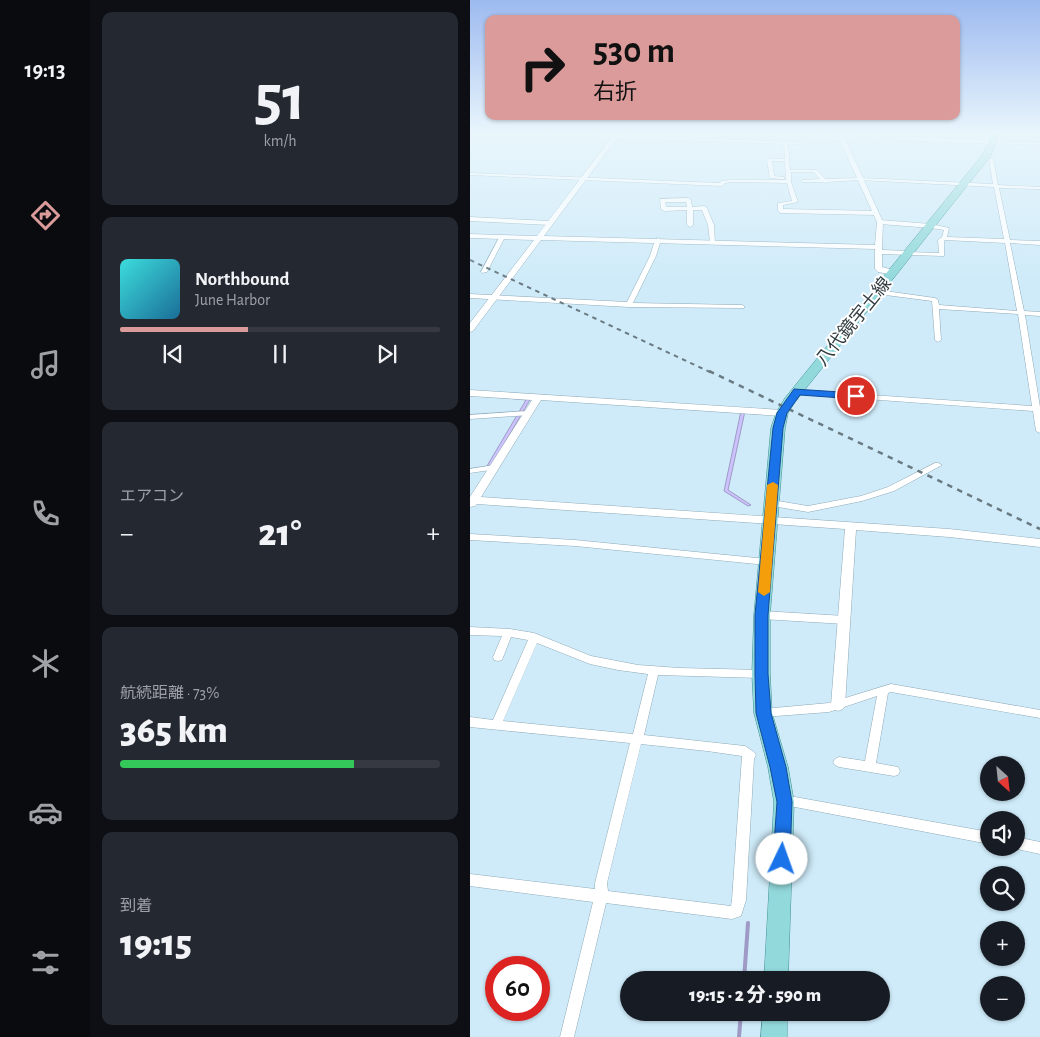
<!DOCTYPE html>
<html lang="ja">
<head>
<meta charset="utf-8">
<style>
	:root { --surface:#171b24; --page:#242831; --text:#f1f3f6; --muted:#9ea1a6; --line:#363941; --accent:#da9b9a }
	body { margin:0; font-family:"Alegreya Sans","Noto Sans JP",sans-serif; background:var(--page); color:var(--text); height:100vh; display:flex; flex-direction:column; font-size:19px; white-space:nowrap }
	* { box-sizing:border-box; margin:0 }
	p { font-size:16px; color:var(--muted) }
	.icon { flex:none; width:28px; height:28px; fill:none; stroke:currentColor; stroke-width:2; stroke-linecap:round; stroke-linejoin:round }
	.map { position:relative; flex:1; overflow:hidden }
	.sheet { display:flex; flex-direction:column; gap:12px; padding:12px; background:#0d0f14; width:380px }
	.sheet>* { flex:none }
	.hud { position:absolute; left:15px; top:15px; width:475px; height:105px; border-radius:10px; box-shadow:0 1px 4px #0004; background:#da9b9a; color:#111; overflow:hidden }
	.needle { width:32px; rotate:153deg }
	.tools { position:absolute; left:510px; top:756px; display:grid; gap:10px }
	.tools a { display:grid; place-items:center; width:45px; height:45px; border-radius:50%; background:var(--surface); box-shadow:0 1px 4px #0004; font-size:25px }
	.speed { position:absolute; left:15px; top:956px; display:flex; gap:10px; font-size:25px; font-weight:700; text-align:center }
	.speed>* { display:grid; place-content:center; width:65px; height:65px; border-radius:50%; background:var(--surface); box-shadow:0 1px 4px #0004; line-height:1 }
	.speed .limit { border:8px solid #d22; background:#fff; color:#111 }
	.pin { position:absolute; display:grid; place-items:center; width:42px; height:42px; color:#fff; margin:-21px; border:2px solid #fff; border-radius:50%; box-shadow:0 1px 5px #0007 }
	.me { position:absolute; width:55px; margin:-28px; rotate:3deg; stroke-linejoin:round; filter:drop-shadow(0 0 4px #0008) }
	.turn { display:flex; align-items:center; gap:18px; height:105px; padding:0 25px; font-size:22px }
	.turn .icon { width:65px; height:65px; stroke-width:2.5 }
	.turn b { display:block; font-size:35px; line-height:42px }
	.big { font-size:38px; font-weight:800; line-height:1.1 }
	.sheet .card { flex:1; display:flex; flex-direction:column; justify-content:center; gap:8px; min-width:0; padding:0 18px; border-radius:10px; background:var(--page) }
	.sheet .dial { align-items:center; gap:0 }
	.dial b { font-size:65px; line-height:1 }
	.song { display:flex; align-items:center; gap:15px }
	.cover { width:60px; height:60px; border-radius:8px; background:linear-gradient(135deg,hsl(180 70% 55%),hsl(200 70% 35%)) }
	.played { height:5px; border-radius:2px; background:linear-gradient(90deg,var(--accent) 40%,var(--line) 40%) }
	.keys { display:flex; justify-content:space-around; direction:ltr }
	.heat { display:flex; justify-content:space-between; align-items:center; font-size:28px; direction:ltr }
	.charge { height:8px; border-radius:4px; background:linear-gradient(90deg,#34c759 73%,var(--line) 0) }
	.trip { position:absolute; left:150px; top:971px; width:270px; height:50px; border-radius:25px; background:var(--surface); box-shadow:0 1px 4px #0004; font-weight:800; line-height:50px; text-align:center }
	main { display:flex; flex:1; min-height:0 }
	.tab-bar { display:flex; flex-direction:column; width:90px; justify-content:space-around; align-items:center; background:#090b0e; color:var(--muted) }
	.tab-bar .icon { width:35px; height:35px }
	.tab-bar .active { color:var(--accent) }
	.tab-bar b { font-size:22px; color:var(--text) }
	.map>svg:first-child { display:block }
	.water { fill:#ccc2fd; stroke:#9e9ac5 }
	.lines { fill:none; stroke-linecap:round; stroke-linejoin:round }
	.stream { stroke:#9e9ac5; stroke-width:4 }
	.minor-casing { stroke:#8faab7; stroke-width:1 }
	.tertiary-casing { stroke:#8faab7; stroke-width:1 }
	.primary-casing { stroke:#419296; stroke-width:1 }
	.minor { fill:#fff; fill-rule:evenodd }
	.tertiary { fill:#fff; fill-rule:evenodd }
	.primary { fill:#92d9db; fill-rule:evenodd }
	.rail-far1 { stroke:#697a82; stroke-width:2; stroke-dasharray:4.5 4.5; stroke-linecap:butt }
	.rail { stroke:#697a82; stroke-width:2.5; stroke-dasharray:5.5 5.5; stroke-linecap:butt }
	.route { fill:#1a73e8; stroke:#114b97 }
	.slow { fill:#f59e0b }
	.labels { text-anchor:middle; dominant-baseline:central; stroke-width:4; stroke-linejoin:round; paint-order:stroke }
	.street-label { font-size:18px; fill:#313c42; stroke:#fff }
</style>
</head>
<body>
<main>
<nav class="tab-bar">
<b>19:13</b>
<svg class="icon active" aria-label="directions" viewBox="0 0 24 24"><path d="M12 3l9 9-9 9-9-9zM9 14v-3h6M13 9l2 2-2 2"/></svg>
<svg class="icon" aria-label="music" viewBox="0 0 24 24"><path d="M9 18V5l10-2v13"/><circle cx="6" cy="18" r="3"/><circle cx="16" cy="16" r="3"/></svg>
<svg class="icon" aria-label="phone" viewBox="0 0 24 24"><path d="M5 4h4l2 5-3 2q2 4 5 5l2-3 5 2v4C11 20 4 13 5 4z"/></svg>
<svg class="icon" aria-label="climate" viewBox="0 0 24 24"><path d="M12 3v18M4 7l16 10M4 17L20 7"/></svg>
<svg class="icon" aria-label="car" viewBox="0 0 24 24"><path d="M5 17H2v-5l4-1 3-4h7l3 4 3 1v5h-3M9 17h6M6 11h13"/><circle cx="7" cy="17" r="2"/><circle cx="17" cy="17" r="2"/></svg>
<svg class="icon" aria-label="filters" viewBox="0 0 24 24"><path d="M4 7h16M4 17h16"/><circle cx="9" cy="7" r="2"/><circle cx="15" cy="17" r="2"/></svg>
</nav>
<section class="sheet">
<div class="card dial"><b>51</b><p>km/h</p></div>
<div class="card">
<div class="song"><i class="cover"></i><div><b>Northbound</b><p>June Harbor</p></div></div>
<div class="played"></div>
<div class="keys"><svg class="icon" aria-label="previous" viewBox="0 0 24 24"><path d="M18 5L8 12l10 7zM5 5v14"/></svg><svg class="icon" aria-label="pause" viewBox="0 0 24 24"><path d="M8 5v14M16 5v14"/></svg><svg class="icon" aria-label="next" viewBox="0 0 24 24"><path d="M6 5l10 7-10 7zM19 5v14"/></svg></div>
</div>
<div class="card"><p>エアコン</p>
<div class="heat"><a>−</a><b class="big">21°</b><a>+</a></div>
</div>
<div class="card"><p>航続距離 · 73%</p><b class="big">365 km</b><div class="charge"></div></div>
<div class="card"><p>到着</p><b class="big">19:15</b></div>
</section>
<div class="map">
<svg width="570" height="1037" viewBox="0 0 570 1037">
	<rect width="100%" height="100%" fill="#cfebf9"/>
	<g class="water">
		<polygon points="0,394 61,398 21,466 17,466 56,400"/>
		<polygon points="271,411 275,411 258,490 281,505 278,506 254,491"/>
	</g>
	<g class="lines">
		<g class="stream">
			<polyline points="274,980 278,923"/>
			<polyline points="269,1037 271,1012"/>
		</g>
		<defs>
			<g id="minor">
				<polygon points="67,134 99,134 329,142 331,144 318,144 320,170 347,170 355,179 390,178 523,184 519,159 523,158 528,185 570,187 570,189 529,188 540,240 570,241 570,245 540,243 554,311 570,312 570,316 555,315 570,407 570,433 566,431 563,411 327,394 323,392 327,390 562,406 548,314 469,309 471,340 468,342 465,340 462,301 408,294 405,292 408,290 465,298 468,300 469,305 547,311 535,243 475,240 474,241 474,256 439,255 436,253 437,252 469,253 468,240 472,237 474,230 461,228 410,224 407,222 410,220 461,224 479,228 477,237 534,239 524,187 389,180 357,182 355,183 352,182 332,182 332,180 350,179 344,172 321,172 321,182 328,202 313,205 313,209 406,211 409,213 406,215 311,213 308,211 308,203 322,201 317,183 261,182 255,183 252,186 0,175 0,173 250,183 251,181 261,180 316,180 315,161 302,161 304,176 314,177 314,179 312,179 300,178 297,160 299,159 315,159 314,144 69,135"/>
				<polygon points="514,134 518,134 520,143 516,142"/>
				<polygon points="342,136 369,137 371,136 426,137 428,138 426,139 374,138 372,140 340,138"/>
				<polygon points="522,141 570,143 570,145 524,143"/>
				<path d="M 218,198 L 221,200 L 222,207 L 234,206 L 237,208 L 244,225 L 245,243 L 240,242 L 238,225 L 232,210 L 223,210 L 223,225 L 220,227 L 217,225 L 217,210 L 194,211 L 191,209 L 190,199 ZM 195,202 L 216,202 L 217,207 L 196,207 Z"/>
				<polygon points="0,217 80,221 83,223 80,225 0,221"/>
				<polygon points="30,236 35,237 17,272 12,273 11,272"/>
				<polygon points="188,238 191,240 186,256 163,303 272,305 274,306 274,308 159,307 0,298 0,294 157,302 180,256 185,240"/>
				<polygon points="57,411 61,413 60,415 0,419 0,415"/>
				<polygon points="465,463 468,463 472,465 424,491 392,501 338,512 302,506 298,503 302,500 338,506 391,496 418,487"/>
				<polygon points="24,465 27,465 28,467 27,469 0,473 0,469"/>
				<polygon points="0,534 105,540 297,559 302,562 297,565 105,546 0,540"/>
				<polygon points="292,611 375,616 379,617 380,620 379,623 375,624 292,619 289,618 287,615 289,612"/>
				<path d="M 0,627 L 40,629 L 64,633 L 121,656 L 168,665 L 209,668 L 291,670 L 295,671 L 296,674 L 295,677 L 291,678 L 188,675 L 174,735 L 275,746 L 284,752 L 286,755 L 284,759 L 276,900 L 271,916 L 262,919 L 136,903 L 104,1037 L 90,1037 L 123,902 L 0,886 L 0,874 L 125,889 L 125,883 L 160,743 L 0,727 L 0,717 L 23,720 L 58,640 L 41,637 L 32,660 L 28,661 L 24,660 L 23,657 L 32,636 L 0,635 ZM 67,643 L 120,664 L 148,670 L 178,674 L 163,734 L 33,721 ZM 171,744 L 237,751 L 272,756 L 262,900 L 261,906 L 138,891 L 137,883 Z"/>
				<polygon points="421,684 570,710 570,718 421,692 418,693 406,763 428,767 430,771 428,775 424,776 369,767 365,765 363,762 365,759 369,757 395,761 407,696 359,712 293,717 289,716 288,713 289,710 293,709 359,703"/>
				<polygon points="314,797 325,797 519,832 519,844 325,807 314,807 310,806 308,802 310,798"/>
				<polygon points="546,837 570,842 570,854 543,848 546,848"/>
			</g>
			<g id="tertiary">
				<polygon points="144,134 150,134 74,236 405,245 407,222 367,134 373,134 413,222 412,250 439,251 443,253 439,255 412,254 412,267 427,271 428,273 424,275 408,272 405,269 405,249 71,240 3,331 0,332 0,323 64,240 0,238 0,234 67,236"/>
				<polygon points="424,137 524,140 527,142 524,144 426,140"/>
				<polygon points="0,390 312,410 317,413 312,416 71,400 11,497 479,529 570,539 570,547 479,537 386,530 375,705 373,709 368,711 363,709 361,705 375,529 7,504 5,506 0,507 0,497 62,400 0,396"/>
			</g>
			<g id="primary">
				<polygon points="522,134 530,134 520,157 325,402 318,413 315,428 300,615 300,674 302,713 318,767 324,802 318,980 294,980 304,802 298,767 284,713 282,674 284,615 301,428 306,413 315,398 513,154"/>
				<polygon points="293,1012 317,1012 317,1037 291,1037"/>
			</g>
		</defs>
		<use href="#minor" class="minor-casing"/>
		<use href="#tertiary" class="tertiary-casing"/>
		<use href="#primary" class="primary-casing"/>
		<use href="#minor" class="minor"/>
		<use href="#tertiary" class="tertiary"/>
		<use href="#primary" class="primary"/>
		<polyline class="rail-far1" points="0,260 242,373"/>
		<polyline class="rail" points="239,371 570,529"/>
	</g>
	<linearGradient id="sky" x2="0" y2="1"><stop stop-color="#9dbaf0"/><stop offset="0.48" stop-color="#e9f6fc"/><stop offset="1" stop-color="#e9f6fc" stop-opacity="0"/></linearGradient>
	<rect width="570" height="279" fill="url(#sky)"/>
	<polygon class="route" points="324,389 386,393 391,396 386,399 330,395 317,413 313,428 298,615 298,674 301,713 316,767 322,802 320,859 317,865 312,867 306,865 303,859 307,802 300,767 286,713 285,674 285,615 303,428 307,413"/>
	<polygon class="slow" points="303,482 308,485 300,592 294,596 288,592 297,485"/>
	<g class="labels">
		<g class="street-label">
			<text transform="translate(384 322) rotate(-51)">八代鏡宇土線</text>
		</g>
	</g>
</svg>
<div class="tools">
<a><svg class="needle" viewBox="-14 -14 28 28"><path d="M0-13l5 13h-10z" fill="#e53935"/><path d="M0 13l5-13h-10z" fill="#9ea1a6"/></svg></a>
<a><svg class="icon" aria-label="sound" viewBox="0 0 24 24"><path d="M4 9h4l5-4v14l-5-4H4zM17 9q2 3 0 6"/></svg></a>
<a><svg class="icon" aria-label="search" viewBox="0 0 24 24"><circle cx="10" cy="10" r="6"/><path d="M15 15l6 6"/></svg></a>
<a>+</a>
<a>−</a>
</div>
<div class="speed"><div class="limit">60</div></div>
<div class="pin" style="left:386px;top:396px;background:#d93025"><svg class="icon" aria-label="arrive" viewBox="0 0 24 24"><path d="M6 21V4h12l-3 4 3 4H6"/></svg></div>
<svg class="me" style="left:312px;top:859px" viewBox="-20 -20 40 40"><circle r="19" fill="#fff"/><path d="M0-13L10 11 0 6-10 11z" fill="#1a73e8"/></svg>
<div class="trip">19:15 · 2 分 · 590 m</div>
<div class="hud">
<div class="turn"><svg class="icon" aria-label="right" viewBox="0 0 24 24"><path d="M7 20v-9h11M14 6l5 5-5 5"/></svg><div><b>530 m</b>右折</div></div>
</div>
</div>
</main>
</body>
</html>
